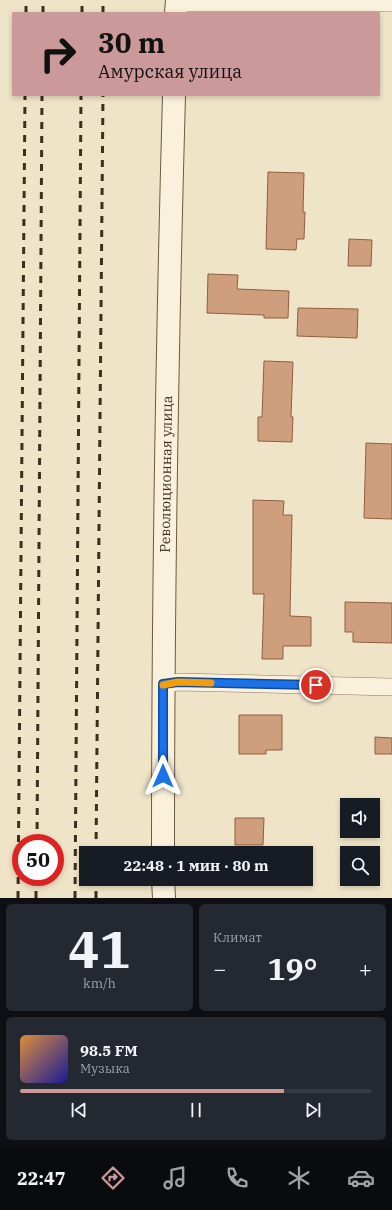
<!DOCTYPE html>
<html lang="ru">
<head>
<meta charset="utf-8">
<style>
	:root { --surface:#171b24; --page:#242831; --text:#f1f3f6; --muted:#9ea1a6; --line:#363941; --accent:#cc999b }
	body { margin:0; font-family:"IBM Plex Serif",serif; background:var(--page); color:var(--text); height:100vh; display:flex; flex-direction:column; font-size:15px; white-space:nowrap }
	* { box-sizing:border-box; margin:0 }
	p { font-size:13px; color:var(--muted) }
	.icon { flex:none; width:22px; height:22px; fill:none; stroke:currentColor; stroke-width:2; stroke-linecap:round; stroke-linejoin:round }
	.map { position:relative; height:898px; overflow:hidden }
	.side { display:flex; flex-direction:column; gap:6px; padding:6px; background:#0d0f14; flex:1 }
	.side>* { flex:none }
	.guide { position:absolute; left:12px; top:12px; width:368px; height:84px; border-radius:0px; box-shadow:0 2px 6px #0003; background:#cc999b; color:#111; overflow:hidden }
	.controls { position:absolute; left:340px; top:798px; display:grid; gap:8px }
	.controls a { display:grid; place-items:center; width:40px; height:40px; border-radius:0px; background:var(--surface); box-shadow:0 2px 6px #0003; font-size:20px }
	.speed { position:absolute; left:12px; top:834px; display:flex; gap:8px; font-size:20px; font-weight:700; text-align:center }
	.speed>* { display:grid; place-content:center; width:52px; height:52px; border-radius:50%; background:var(--surface); box-shadow:0 2px 6px #0003; line-height:1 }
	.speed .limit { border:6px solid #d22; background:#fff; color:#111 }
	.pin { position:absolute; display:grid; place-items:center; width:34px; height:34px; color:#fff; margin:-17px; border:2px solid #fff; border-radius:50%; box-shadow:0 1px 4px #0007 }
	.me { position:absolute; width:44px; margin:-22px; rotate:0deg; stroke-linejoin:round; filter:drop-shadow(0 0 3px #0008) }
	.turn { display:flex; align-items:center; gap:14px; height:84px; padding:0 20px; font-size:18px }
	.turn .icon { width:52px; height:52px; stroke-width:2.5 }
	.turn b { display:block; font-size:28px; line-height:34px }
	.big { font-size:30px; font-weight:700; line-height:1.1 }
	.side .widget { flex:1; display:flex; flex-direction:column; justify-content:center; gap:6px; min-width:0; padding:0 14px; border-radius:6px; background:var(--page) }
	.side .dial { align-items:center; gap:0 }
	.dial b { font-size:52px; line-height:1 }
	.song { display:flex; align-items:center; gap:12px }
	.cover { width:48px; height:48px; border-radius:6px; background:linear-gradient(135deg,hsl(30 70% 55%),hsl(240 70% 35%)) }
	.played { height:4px; border-radius:2px; background:linear-gradient(90deg,var(--accent) 75%,var(--line) 75%) }
	.keys { display:flex; justify-content:space-around; direction:ltr }
	.heat { display:flex; justify-content:space-between; align-items:center; font-size:22px; direction:ltr }
	.side .tiles { flex:1; display:grid; gap:6px; grid-template-columns:1fr 1fr }
	.widget:last-child { grid-column:span 2 }
	.trip { position:absolute; left:79px; top:846px; width:234px; height:40px; border-radius:0px; background:var(--surface); box-shadow:0 2px 6px #0003; font-weight:700; line-height:40px; text-align:center }
	.dock { display:flex; height:64px; justify-content:space-around; align-items:center; background:#090b0e; color:var(--muted) }
	.dock .icon { width:28px; height:28px }
	.dock .current { color:var(--accent) }
	.dock b { font-size:18px; color:var(--text) }
	.map>svg:first-child { display:block }
	.building { fill:#cf9f7d; stroke:#8d5f41 }
	.lines { fill:none; stroke-linecap:round; stroke-linejoin:round }
	.minor-casing { stroke:#8d765c; stroke-width:18 }
	.secondary-casing { stroke:#6f573f; stroke-width:24 }
	.minor { stroke:#faf1dc; stroke-width:17 }
	.secondary { stroke:#faf1dc; stroke-width:22 }
	.rail { stroke:#3d2e20; stroke-width:3; stroke-dasharray:7 7; stroke-linecap:butt }
	.route-casing { stroke:#114b97; stroke-width:10 }
	.route { stroke:#1a73e8; stroke-width:7 }
	.slow { stroke:#f59e0b; stroke-width:7 }
	.labels { text-anchor:middle; dominant-baseline:central; stroke-width:4; stroke-linejoin:round; paint-order:stroke }
	.street-label { font-size:14px; fill:#3d2e20; stroke:#f7eed8 }
</style>
</head>
<body>
<div class="map">
<svg width="392" height="898" viewBox="0 0 392 898">
	<rect width="100%" height="100%" fill="#f0e4c8"/>
	<g class="building">
		<polygon points="268,172 304,173 303,212 305,212 304,239 297,239 296,250 266,249"/>
		<polygon points="349,239 372,240 371,266 348,266"/>
		<polygon points="208,274 238,275 237,289 289,291 288,318 264,318 264,315 207,313"/>
		<polygon points="298,308 358,309 357,338 297,336"/>
		<polygon points="264,361 293,362 291,417 293,417 292,442 258,441 258,417 262,417"/>
		<polygon points="366,443 392,444 392,519 364,518"/>
		<polygon points="253,500 284,501 283,515 292,515 290,616 311,617 311,646 283,646 283,659 262,659 264,594 253,594"/>
		<polygon points="345,602 392,603 392,643 353,642 353,632 345,632"/>
		<polygon points="239,715 282,715 282,750 266,750 266,754 239,754"/>
		<polygon points="375,737 392,738 392,754 375,754"/>
		<polygon points="235,818 264,818 263,845 235,845"/>
	</g>
	<g class="lines">
		<defs>
			<g id="minor">
				<polyline points="177,3 392,3"/>
				<polyline points="163,685 178,682 392,687"/>
			</g>
			<g id="secondary">
				<polyline points="176,13 177,0"/>
				<path id="s1" d="M 163,853 C 163,600 167,348 174,95"/>
				<polyline points="163,879 164,898"/>
			</g>
		</defs>
		<use href="#minor" class="minor-casing"/>
		<use href="#secondary" class="secondary-casing"/>
		<use href="#minor" class="minor"/>
		<use href="#secondary" class="secondary"/>
		<g class="rail">
			<polyline points="26,13 26,0"/>
			<polyline points="43,13 43,0"/>
			<polyline points="82,13 82,0"/>
			<polyline points="103,13 103,0"/>
			<polyline points="37,843 42,95"/>
			<polyline points="96,853 103,95"/>
			<polyline points="18,898 25,95"/>
			<polyline points="36,898 36,877"/>
			<polyline points="75,898 81,95"/>
			<polyline points="96,898 96,879"/>
		</g>
	</g>
	<g class="lines">
		<defs>
			<polyline id="route" points="163,776 163,684 178,682 316,685"/>
		</defs>
		<use href="#route" class="route-casing"/>
		<use href="#route" class="route"/>
		<polyline class="slow" points="163,685 178,682 211,683"/>
	</g>
	<g class="labels">
		<g class="street-label">
			<text stroke="none"><textPath href="#s1" startOffset="379">Революционная улица</textPath></text>
		</g>
	</g>
</svg>
<div class="controls">
<a><svg class="icon" aria-label="sound" viewBox="0 0 24 24"><path d="M4 9h4l5-4v14l-5-4H4zM17 9q2 3 0 6"/></svg></a>
<a><svg class="icon" aria-label="search" viewBox="0 0 24 24"><circle cx="10" cy="10" r="6"/><path d="M15 15l6 6"/></svg></a>
</div>
<div class="speed"><div class="limit">50</div></div>
<div class="pin" style="left:316px;top:685px;background:#d93025"><svg class="icon" aria-label="arrive" viewBox="0 0 24 24"><path d="M6 21V4h12l-3 4 3 4H6"/></svg></div>
<svg class="me" style="left:163px;top:776px" viewBox="-20 -20 40 40"><path d="M0-17L14 15 0 8-14 15z" fill="#1a73e8" stroke="#fff" stroke-width="4"/></svg>
<div class="trip">22:48 · 1 мин · 80 m</div>
<div class="guide">
<div class="turn"><svg class="icon" aria-label="right" viewBox="0 0 24 24"><path d="M7 20v-9h11M14 6l5 5-5 5"/></svg><div><b>30 m</b>Амурская улица</div></div>
</div>
</div>
<section class="side">
<div class="tiles">
<div class="widget dial"><b>41</b><p>km/h</p></div>
<div class="widget"><p>Климат</p>
<div class="heat"><a>−</a><b class="big">19°</b><a>+</a></div>
</div>
<div class="widget">
<div class="song"><i class="cover"></i><div><b>98.5 FM</b><p>Музыка</p></div></div>
<div class="played"></div>
<div class="keys"><svg class="icon" aria-label="previous" viewBox="0 0 24 24"><path d="M18 5L8 12l10 7zM5 5v14"/></svg><svg class="icon" aria-label="pause" viewBox="0 0 24 24"><path d="M8 5v14M16 5v14"/></svg><svg class="icon" aria-label="next" viewBox="0 0 24 24"><path d="M6 5l10 7-10 7zM19 5v14"/></svg></div>
</div>
</div>
</section>
<nav class="dock">
<b>22:47</b>
<svg class="icon current" aria-label="directions" viewBox="0 0 24 24"><path d="M12 3l9 9-9 9-9-9zM9 14v-3h6M13 9l2 2-2 2"/></svg>
<svg class="icon" aria-label="music" viewBox="0 0 24 24"><path d="M9 18V5l10-2v13"/><circle cx="6" cy="18" r="3"/><circle cx="16" cy="16" r="3"/></svg>
<svg class="icon" aria-label="phone" viewBox="0 0 24 24"><path d="M5 4h4l2 5-3 2q2 4 5 5l2-3 5 2v4C11 20 4 13 5 4z"/></svg>
<svg class="icon" aria-label="climate" viewBox="0 0 24 24"><path d="M12 3v18M4 7l16 10M4 17L20 7"/></svg>
<svg class="icon" aria-label="car" viewBox="0 0 24 24"><path d="M5 17H2v-5l4-1 3-4h7l3 4 3 1v5h-3M9 17h6M6 11h13"/><circle cx="7" cy="17" r="2"/><circle cx="17" cy="17" r="2"/></svg>
</nav>
</body>
</html>
